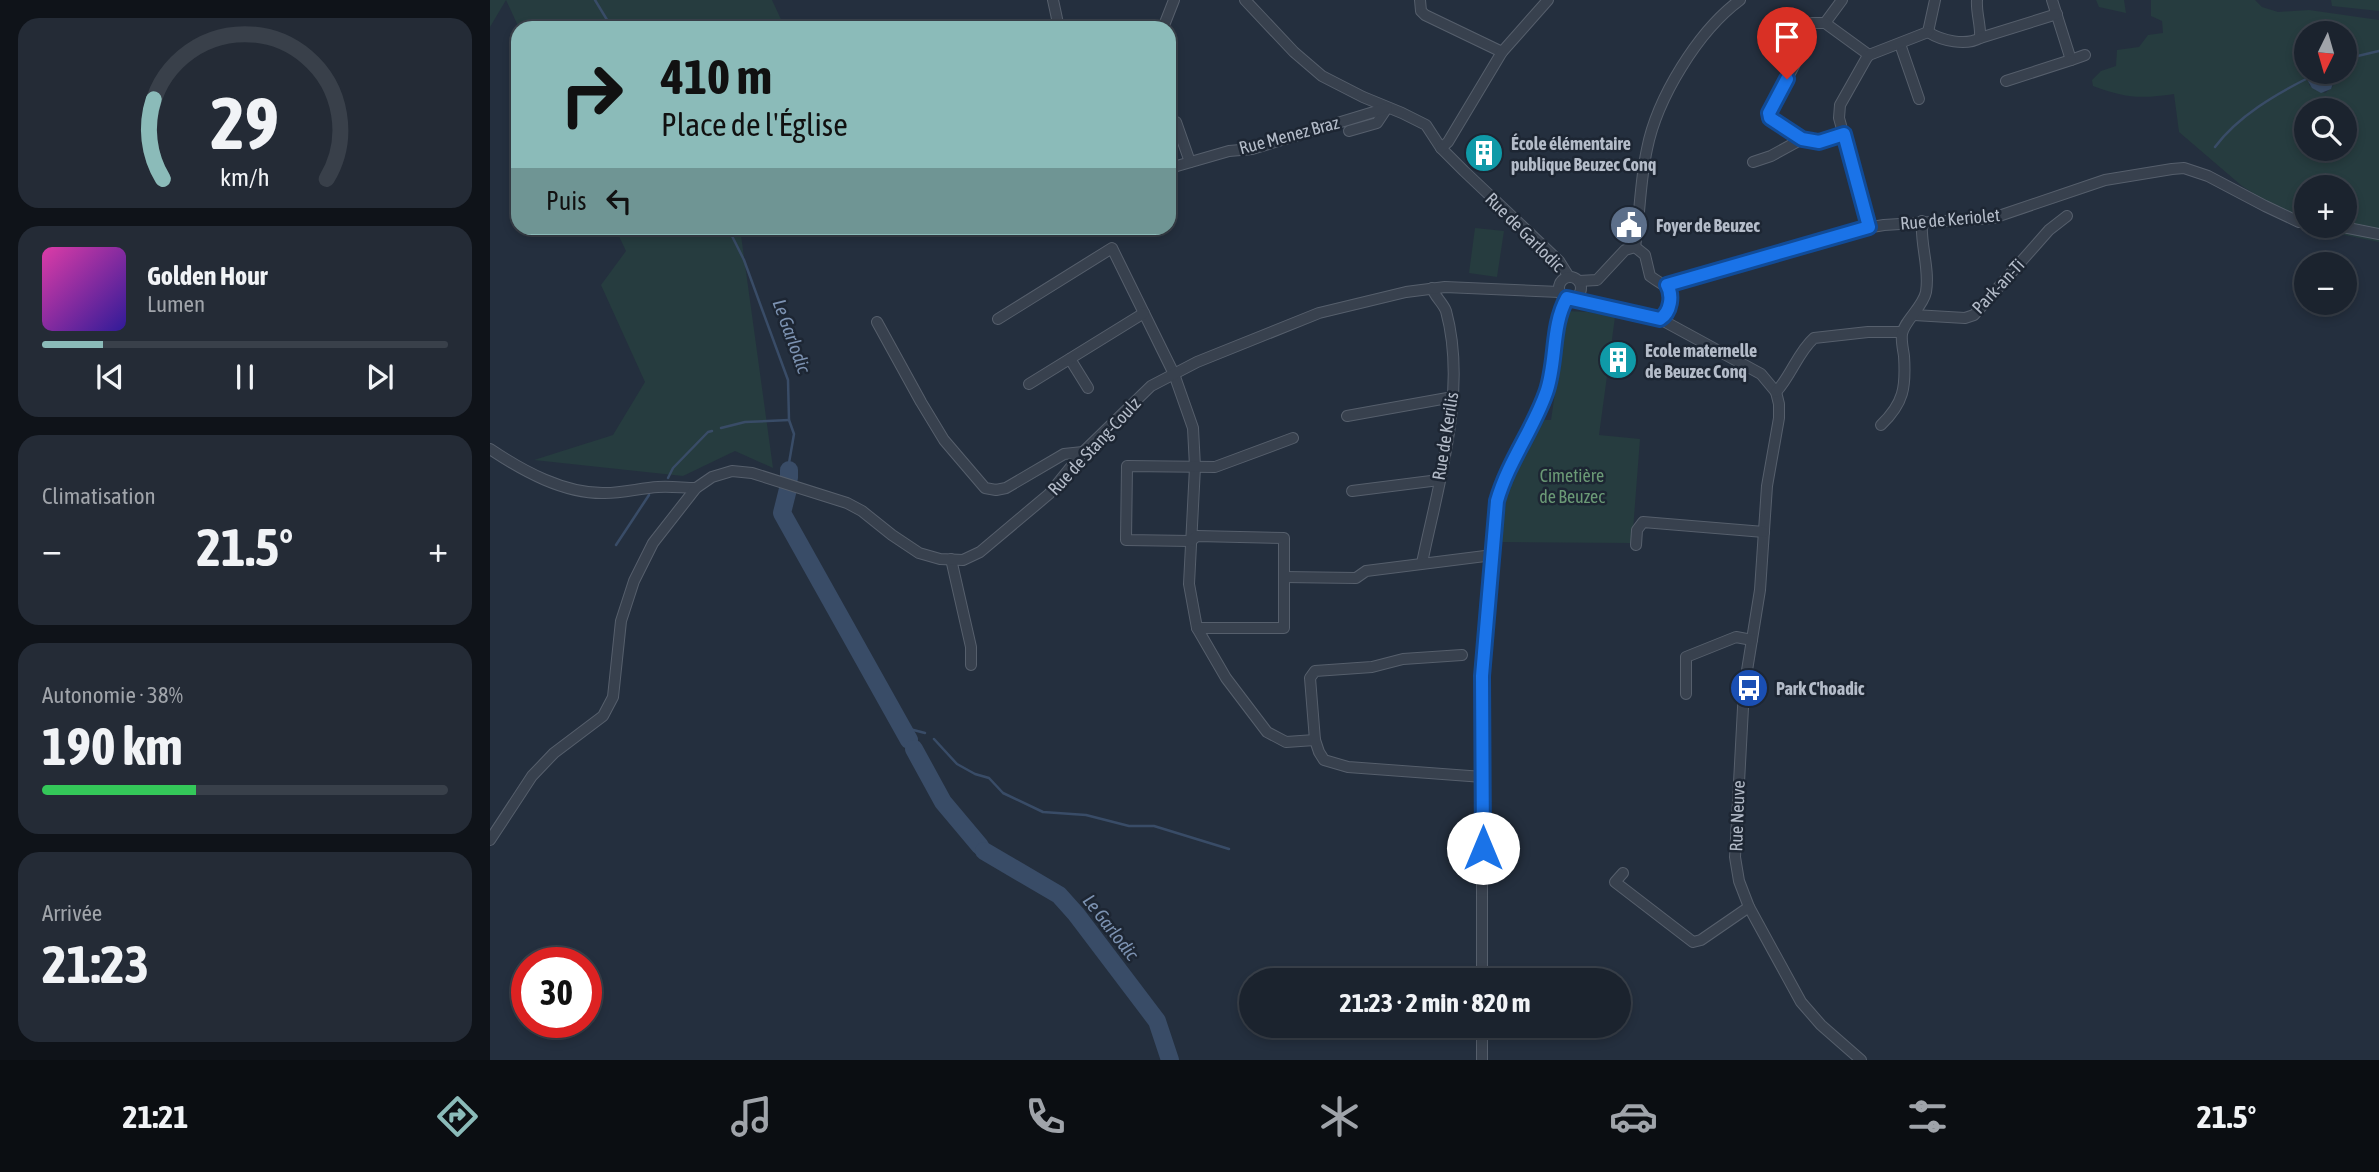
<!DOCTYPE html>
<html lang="fr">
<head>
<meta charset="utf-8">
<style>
	:root { --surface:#1b232e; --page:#242b36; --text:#f1f3f6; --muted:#a0a4aa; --line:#39404a; --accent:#8bbbb9 }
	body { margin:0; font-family:"Asap Condensed",sans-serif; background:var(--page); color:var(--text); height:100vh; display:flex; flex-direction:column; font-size:26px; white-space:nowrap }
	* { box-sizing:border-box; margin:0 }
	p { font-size:23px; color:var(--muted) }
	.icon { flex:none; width:38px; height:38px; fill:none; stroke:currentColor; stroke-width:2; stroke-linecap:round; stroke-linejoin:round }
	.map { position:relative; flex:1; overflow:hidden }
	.panel { display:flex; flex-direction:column; gap:18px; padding:18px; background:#0f1319; width:490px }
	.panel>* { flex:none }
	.banner { position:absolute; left:21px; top:21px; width:665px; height:214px; border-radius:21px; box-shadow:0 4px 10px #0003,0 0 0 2px var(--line); background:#8bbbb9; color:#111; overflow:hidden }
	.needle { width:46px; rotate:185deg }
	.controls { position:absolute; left:1804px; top:21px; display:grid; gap:14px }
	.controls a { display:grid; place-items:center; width:63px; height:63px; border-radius:50%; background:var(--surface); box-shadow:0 4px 10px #0003,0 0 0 2px var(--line); font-size:35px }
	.speed { position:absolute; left:21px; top:947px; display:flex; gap:14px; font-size:35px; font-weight:700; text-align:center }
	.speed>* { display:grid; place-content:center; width:91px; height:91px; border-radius:50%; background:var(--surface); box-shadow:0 4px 10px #0003,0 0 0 2px var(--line); line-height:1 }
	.speed .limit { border:10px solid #d22; background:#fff; color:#111 }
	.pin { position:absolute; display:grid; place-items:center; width:60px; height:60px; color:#fff; margin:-72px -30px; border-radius:50% 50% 50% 0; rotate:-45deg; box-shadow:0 0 7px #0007 }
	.pin .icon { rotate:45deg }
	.me { position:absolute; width:77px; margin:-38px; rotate:0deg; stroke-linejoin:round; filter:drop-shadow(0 0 5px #0008) }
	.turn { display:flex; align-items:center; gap:24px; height:147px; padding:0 35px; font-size:32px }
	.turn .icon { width:91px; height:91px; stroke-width:2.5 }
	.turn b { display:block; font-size:49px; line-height:60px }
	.then { display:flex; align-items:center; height:66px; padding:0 35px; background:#0003; gap:14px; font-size:26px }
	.big { font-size:52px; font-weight:700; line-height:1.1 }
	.panel .tile { flex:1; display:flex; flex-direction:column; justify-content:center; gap:10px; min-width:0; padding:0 24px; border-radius:21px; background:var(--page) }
	.panel .dial { align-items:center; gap:0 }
	.dial svg { height:182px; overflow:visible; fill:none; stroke:var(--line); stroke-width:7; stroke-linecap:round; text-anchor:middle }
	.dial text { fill:var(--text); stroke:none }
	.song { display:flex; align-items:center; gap:21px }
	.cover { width:84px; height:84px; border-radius:10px; background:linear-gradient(135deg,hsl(320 70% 55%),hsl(250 70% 35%)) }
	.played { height:7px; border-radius:4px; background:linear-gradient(90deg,var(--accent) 15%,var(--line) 15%) }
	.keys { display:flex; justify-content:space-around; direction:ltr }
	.heat { display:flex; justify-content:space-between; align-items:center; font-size:38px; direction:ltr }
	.charge { height:10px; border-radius:5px; background:linear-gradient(90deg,#34c759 38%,var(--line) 0) }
	.trip { position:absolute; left:749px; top:968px; width:392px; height:70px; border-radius:35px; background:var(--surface); box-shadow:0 4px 10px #0003,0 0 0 2px var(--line); font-weight:700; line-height:70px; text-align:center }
	.tab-bar { display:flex; height:112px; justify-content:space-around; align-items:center; background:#0b0e12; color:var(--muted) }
	.tab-bar .icon { width:49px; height:49px }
	.tab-bar .on { color:var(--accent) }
	.tab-bar b { font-size:32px; color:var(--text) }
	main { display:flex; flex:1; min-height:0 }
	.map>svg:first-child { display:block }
	.green { fill:#263c3f; fill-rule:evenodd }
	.water { fill:#394c67 }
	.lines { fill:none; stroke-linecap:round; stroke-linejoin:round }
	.stream { stroke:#394c67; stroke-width:2.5 }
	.river { stroke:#394c67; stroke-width:18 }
	.minor-casing { stroke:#565f6c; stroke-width:12 }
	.minor { stroke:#38414e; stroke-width:10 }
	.route-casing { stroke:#114b97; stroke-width:18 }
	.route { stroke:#1a73e8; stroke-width:12 }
	.labels { text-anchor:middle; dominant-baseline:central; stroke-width:5; stroke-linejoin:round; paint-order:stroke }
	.street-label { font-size:18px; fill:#b4bcc9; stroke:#1d2633 }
	.poi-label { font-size:18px; font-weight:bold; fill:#b4bcc9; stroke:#1d2633; text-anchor:start }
	.park-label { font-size:18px; fill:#6b9a76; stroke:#1d2633 }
	.water-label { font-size:19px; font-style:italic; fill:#7c92b1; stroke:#1d2633 }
</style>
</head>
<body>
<main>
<section class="panel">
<div class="tile dial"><svg viewBox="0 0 100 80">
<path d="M14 69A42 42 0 1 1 86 69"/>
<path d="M14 69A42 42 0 0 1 10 34" stroke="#8bbbb9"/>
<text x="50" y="56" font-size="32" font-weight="700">29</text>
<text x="50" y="72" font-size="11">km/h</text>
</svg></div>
<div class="tile">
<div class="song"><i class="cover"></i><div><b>Golden Hour</b><p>Lumen</p></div></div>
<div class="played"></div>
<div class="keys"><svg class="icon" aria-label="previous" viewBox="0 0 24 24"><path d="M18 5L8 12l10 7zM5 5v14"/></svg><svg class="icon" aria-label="pause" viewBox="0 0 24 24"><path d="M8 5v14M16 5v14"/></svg><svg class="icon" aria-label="next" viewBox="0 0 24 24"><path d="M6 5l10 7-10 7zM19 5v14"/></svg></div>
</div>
<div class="tile"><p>Climatisation</p>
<div class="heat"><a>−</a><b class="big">21.5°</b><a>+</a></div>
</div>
<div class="tile"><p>Autonomie · 38%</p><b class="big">190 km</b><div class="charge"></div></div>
<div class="tile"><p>Arrivée</p><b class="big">21:23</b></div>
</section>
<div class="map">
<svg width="1889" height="1060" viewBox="0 0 1889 1060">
	<rect width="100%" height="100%" fill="#242f3e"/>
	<g class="green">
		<polygon points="0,0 282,0 295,28 29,28 16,0 0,27"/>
		<polygon points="1606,0 1634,0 1636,13 1609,7"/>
		<path d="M 1661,0 L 1765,0 L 1772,7 L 1788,12 L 1819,10 L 1889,20 L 1889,242 L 1850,234 L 1832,226 L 1855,226 L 1855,187 L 1816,187 L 1816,219 L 1778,203 L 1752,186 L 1689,132 L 1684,94 C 1649,99 1636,98 1603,86 L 1602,80 L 1611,71 L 1626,66 L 1627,50 L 1649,47 L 1658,35 L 1673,33 L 1672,21 L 1661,16 ZM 1816,33 L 1855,33 L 1855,72 L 1840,72 L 1844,80 L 1843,86 L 1835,93 L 1819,85 L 1819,76 L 1822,72 L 1816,72 ZM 1816,110 L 1855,110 L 1855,149 L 1816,149 Z"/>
		<polygon points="1841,0 1889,0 1889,11 1842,6"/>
		<polygon points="125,228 250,228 283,468 245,451 193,476 44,460 123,435 155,382 111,285 136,251"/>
		<polygon points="985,228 1014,231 1007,277 979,273"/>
		<polygon points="1077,311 1098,312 1125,317 1109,435 1150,439 1142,543 1011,542 1018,486 1025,466 1050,420 1061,420"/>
	</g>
	<polygon class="water" points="1822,72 1840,72 1844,80 1841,89 1831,93 1822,88 1818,81"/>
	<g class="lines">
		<g class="stream">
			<polyline points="105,0 122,28"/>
			<polyline points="1855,59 1889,51"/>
			<path d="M 1725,147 C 1748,116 1786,94 1820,77"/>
			<polyline points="238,228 254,260 298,380 299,420 304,434 299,463"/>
			<polyline points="231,428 255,422 299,420"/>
			<polyline points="178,478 183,468 218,432 222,431"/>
			<polyline points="126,545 159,495"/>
			<polyline points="412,727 435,733"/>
			<polyline points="444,739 467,764 485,774 499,778 513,793 553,812 596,815 639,826 664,826 739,849"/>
		</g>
		<g class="river">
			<polyline points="299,478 299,470"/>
			<polyline points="298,489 292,513 419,740"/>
			<polyline points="424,749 453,802 490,846"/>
			<polyline points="494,851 569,895 586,914 667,1021 680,1060"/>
		</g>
		<defs>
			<g id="minor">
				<polyline points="563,0 569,28"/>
				<polyline points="755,0 804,52 832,76 873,97 912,113 936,125 951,148 974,171 1069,261 1079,277"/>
				<polyline points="930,0 931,11 935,15 1012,52"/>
				<path d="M 1487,0 C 1486,13 1491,25 1490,38"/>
				<polyline points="1562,0 1581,60 1595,55"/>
				<polyline points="1335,23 1352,0"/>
				<polyline points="673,28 684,0"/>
				<path d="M 1438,32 C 1452,41 1476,46 1490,38 L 1567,14"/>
				<polyline points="1438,32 1445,0"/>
				<polyline points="1410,44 1429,99"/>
				<polyline points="1516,81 1581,60"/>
				<polyline points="679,125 686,122 700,162"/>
				<polyline points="859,131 887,123 897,108"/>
				<path d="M 1354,134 C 1346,137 1335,142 1327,142 C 1312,141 1283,128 1279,113 L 1306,62 L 1308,40 L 1322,23 L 1335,23 L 1379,55"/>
				<polyline points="951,148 958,142 1012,52 1058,0"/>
				<polyline points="1263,162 1281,156 1312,139"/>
				<polyline points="679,164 680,168 739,151 762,149 897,108"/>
				<polyline points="1848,226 1889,234"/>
				<polyline points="1379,227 1349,118 1350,105 1376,59 1379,55 1438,32"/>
				<path d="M 1145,247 C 1150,214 1150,181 1157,149 C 1167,98 1208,31 1250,0"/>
				<path d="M 1145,247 L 1155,255 L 1160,276 C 1180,291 1183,283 1178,312 L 1170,319"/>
				<circle cx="1080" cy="288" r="11"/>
				<polyline points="1089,281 1107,280 1135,250 1145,247"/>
				<polyline points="1177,285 1358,231 1394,225 1503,218 1615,180 1682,169 1694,168 1718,176 1775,206 1809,222 1816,222"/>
				<polyline points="1081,299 1170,319 1271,374 1286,392 1289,404 1289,418 1277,486 1270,590 1254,689 1245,857 1249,881 1259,907 1311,1002 1331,1025 1371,1060"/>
				<polyline points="1424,315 1475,318 1484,315 1559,230 1577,216"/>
				<polyline points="508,319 622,248 684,374 703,428 705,467 699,584 707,628 736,678 777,732 796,742 825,740"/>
				<polyline points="387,322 431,402 454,440 495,488 506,490 516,488 574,454 593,452"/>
				<polyline points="580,359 598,388"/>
				<polyline points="539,384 654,313"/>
				<path d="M 1286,392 C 1301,376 1308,352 1324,338 L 1378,332 L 1412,332"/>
				<polyline points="857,416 963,397"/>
				<path d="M 1391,425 C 1414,403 1416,387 1414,356 C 1413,349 1411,341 1412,334 C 1414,321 1433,307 1436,292 C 1440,268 1430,245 1432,221"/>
				<path d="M 0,449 C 33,471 74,494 115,493 C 133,493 151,488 168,487 C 181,486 194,488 206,488"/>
				<polyline points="862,491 949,480"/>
				<polyline points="1146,545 1147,530 1153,522 1274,532"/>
				<polyline points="461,559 481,647 481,665"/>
				<path d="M 932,563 C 948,485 978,391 956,311 C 953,303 945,297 942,288"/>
				<polyline points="794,577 866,578 876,571 1003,555"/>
				<polyline points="707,628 794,628 794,538 707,536 701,541 636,540 637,466 725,467 803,438"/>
				<polyline points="972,655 913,659 882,667 825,671 820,678 825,740 829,752 834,760 858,767 993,777"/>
				<polyline points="1196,694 1196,657 1246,637 1262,640"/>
				<polyline points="0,840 42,776 64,753 113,716 123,697 131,621 144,581 163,543 206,488 222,477 242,471 262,473 357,503 372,511 402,535 429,553 450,559 473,560 490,552 559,494 593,452 661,386 707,362 829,313 916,292 955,287 1070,292"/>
				<polyline points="1133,873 1125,882 1203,942 1211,940 1259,907"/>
				<path d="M 992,980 L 992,676 L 1007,501 C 1018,462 1043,430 1056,393 C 1067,362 1061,326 1077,298"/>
				<polyline points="992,1026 992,1060"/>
			</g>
		</defs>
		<use href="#minor" class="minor-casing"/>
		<use href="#minor" class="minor"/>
	</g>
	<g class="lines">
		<defs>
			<path id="route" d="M 993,848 L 992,676 L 1007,501 C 1018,462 1043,430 1056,393 C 1067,363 1061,326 1077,298 L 1170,319 C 1181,312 1183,295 1177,285 L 1379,227 L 1354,134 L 1329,142 L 1312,139 L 1280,118 L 1279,113 L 1297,79"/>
		</defs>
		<use href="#route" class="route-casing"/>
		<use href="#route" class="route"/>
	</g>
	<defs>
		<symbol id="building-disc" viewBox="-11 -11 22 22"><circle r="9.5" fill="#0f9aa8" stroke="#1d2633"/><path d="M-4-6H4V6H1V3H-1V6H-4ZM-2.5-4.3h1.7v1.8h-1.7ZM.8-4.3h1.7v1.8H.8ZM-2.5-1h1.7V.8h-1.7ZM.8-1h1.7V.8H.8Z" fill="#fff"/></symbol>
		<symbol id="civic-disc" viewBox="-11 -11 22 22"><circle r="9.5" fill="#5c6f8a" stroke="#1d2633"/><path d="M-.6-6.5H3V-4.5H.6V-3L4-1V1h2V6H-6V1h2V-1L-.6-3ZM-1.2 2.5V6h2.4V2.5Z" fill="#fff"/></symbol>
		<symbol id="bus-disc" viewBox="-11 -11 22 22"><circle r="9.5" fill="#1a4fb4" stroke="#1d2633"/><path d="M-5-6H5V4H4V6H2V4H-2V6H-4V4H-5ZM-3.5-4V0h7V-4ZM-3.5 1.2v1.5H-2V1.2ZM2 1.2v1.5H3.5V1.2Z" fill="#fff"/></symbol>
	</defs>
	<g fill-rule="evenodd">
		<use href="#building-disc" x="972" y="131" width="44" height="44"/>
		<use href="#civic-disc" x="1117" y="203" width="44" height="44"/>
		<use href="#building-disc" x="1106" y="338" width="44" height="44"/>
		<use href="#bus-disc" x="1237" y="666" width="44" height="44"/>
	</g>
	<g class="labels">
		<g class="street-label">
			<text transform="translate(799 135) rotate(-15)">Rue Menez Braz</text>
			<text transform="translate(1460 219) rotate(-5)">Rue de Keriolet</text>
			<text transform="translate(1035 232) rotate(45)">Rue de Garlodic</text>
			<text transform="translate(1508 286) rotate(-47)">Park-an-Ti</text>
			<text transform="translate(955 436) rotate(-81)">Rue de Kerilis</text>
			<text transform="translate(604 446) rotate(-47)">Rue de Stang-Coulz</text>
			<text transform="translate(1247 816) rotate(-88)">Rue Neuve</text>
		</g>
		<g class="poi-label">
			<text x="1021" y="143">École élémentaire<tspan x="1021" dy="21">publique Beuzec Conq</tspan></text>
			<text x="1166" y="225">Foyer de Beuzec</text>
			<text x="1155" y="350">Ecole maternelle<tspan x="1155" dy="21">de Beuzec Conq</tspan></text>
			<text x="1286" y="688">Park C'hoadic</text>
		</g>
		<g class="park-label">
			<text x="1082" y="475">Cimetière<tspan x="1082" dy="21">de Beuzec</tspan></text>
		</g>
		<g class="water-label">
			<text transform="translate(302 336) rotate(70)">Le Garlodic</text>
			<text transform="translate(621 927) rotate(52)">Le Garlodic</text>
		</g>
	</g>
</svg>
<div class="controls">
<a><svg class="needle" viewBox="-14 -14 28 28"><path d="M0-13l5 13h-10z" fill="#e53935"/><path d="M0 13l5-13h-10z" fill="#a0a4aa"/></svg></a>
<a><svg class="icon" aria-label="search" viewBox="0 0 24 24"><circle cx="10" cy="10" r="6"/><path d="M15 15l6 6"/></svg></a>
<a>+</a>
<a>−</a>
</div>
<div class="speed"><div class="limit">30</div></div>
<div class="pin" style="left:1297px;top:79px;background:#d93025"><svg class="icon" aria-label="arrive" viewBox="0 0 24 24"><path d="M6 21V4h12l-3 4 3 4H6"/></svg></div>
<svg class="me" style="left:993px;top:848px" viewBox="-20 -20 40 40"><circle r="19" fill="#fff"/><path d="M0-13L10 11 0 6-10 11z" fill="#1a73e8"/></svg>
<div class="trip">21:23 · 2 min · 820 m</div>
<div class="banner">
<div class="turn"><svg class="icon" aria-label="right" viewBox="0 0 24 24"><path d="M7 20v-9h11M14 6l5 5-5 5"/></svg><div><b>410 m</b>Place de l'Église</div></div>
<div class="then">Puis<svg class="icon" aria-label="left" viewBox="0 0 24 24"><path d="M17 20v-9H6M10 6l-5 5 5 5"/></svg></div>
</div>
</div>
</main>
<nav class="tab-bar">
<b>21:21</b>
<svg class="icon on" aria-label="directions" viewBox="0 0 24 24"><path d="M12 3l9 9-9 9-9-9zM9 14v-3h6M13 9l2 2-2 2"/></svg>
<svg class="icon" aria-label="music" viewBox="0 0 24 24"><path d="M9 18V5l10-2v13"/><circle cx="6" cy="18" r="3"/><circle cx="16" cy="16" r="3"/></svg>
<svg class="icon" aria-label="phone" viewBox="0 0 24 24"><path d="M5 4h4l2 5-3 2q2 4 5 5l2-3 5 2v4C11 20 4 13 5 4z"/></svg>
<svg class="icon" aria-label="climate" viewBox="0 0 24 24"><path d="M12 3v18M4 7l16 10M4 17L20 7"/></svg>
<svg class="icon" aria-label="car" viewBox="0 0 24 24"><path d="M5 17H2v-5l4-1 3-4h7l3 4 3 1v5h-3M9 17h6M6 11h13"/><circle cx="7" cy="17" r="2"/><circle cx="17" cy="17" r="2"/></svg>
<svg class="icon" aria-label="filters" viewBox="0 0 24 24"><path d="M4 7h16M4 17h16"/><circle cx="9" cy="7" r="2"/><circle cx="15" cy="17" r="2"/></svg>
<b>21.5°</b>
</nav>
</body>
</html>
